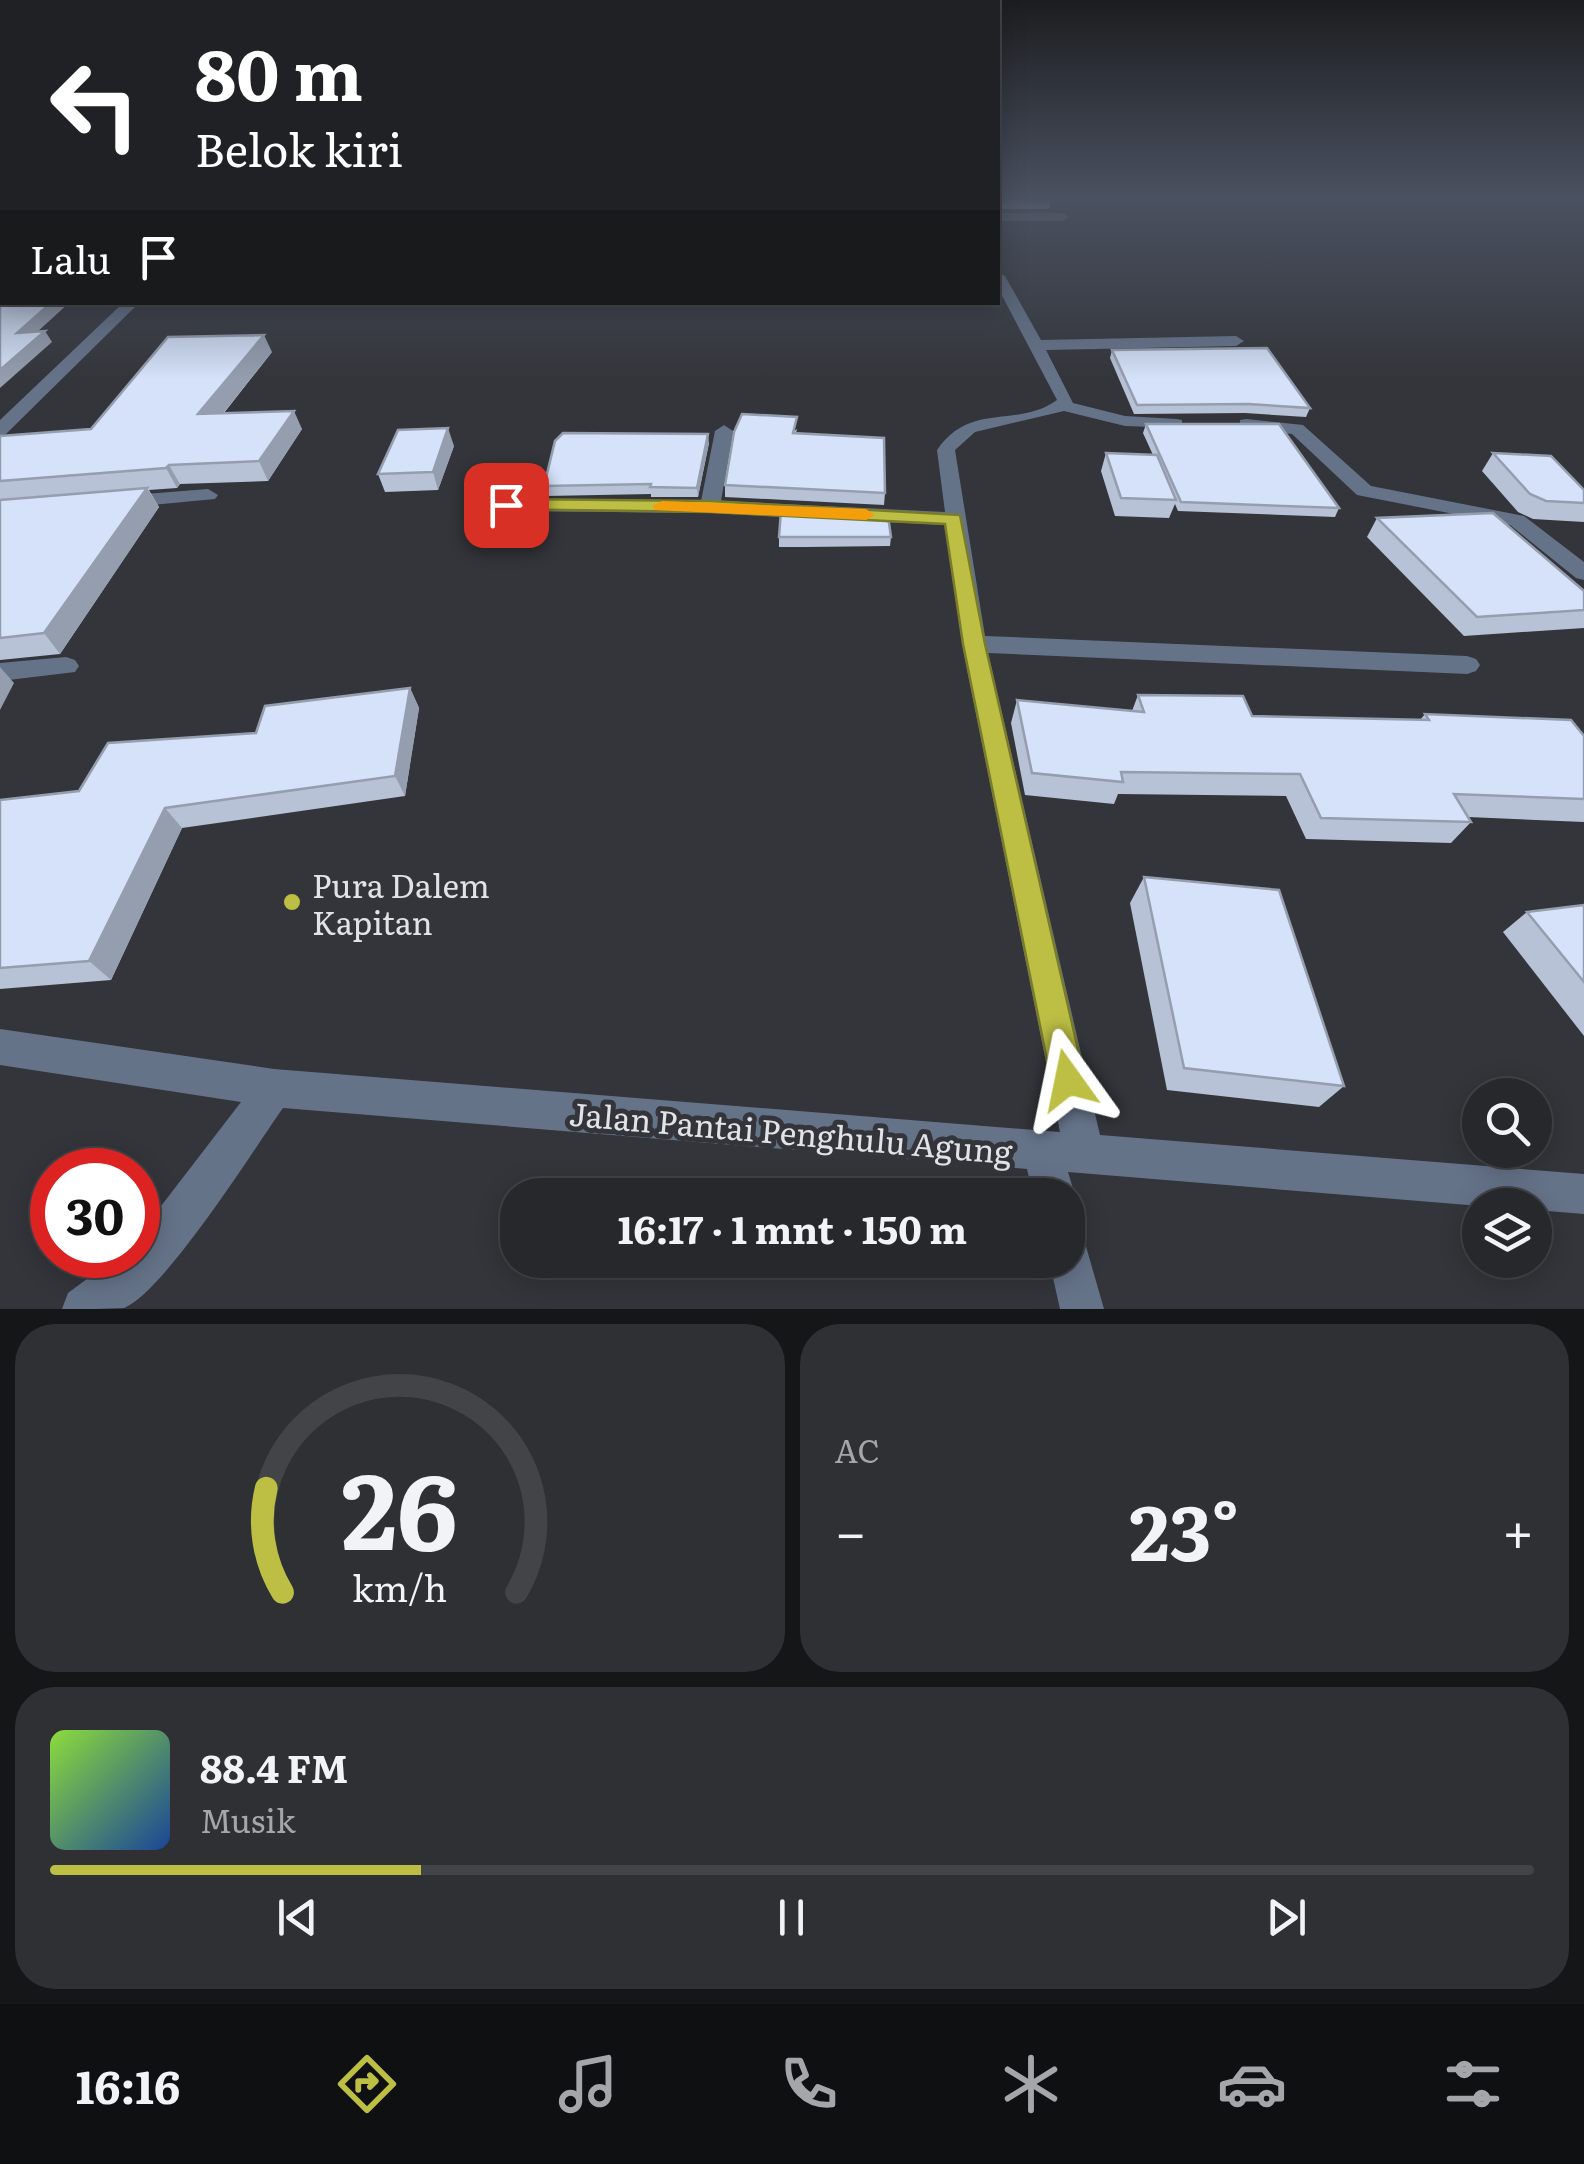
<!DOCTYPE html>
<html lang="id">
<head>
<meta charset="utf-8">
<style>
	:root { --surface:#26282c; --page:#2e3034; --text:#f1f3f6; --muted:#a4a6a9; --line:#424448; --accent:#bcbf43 }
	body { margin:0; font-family:Literata,serif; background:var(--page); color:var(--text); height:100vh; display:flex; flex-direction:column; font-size:38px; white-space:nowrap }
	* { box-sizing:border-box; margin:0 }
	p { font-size:32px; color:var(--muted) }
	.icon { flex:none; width:55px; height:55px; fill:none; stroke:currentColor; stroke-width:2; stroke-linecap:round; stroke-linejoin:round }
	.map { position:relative; height:1309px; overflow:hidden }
	.sheet { display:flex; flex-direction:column; gap:15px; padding:15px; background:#151618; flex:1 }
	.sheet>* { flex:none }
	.guide { position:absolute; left:0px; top:0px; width:1000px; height:305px; box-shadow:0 5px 25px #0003,0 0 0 2px var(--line); background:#202124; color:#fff; overflow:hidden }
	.buttons { position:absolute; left:1462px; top:1078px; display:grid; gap:20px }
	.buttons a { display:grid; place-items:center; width:90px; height:90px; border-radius:50%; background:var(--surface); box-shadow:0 5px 25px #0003,0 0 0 2px var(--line); font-size:50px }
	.speed { position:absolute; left:30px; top:1148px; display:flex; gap:20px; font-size:50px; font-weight:700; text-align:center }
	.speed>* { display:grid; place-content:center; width:130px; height:130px; border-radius:50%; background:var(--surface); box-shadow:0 5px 25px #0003,0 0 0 2px var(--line); line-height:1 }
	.speed .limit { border:15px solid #d22; background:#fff; color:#111 }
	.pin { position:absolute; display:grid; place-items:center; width:85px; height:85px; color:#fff; margin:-42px; border-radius:20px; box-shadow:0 5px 15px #0006 }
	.me { position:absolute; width:110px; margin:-55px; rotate:348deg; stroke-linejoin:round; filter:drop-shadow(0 0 8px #0008) }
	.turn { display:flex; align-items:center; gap:35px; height:210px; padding:0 30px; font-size:45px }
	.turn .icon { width:130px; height:130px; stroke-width:2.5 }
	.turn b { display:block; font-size:70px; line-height:85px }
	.then { display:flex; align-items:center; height:95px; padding:0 30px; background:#0003; gap:20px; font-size:38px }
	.big { font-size:75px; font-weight:700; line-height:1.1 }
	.sheet .widget { flex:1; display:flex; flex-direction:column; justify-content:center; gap:15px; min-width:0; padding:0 35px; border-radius:40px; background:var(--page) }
	.sheet .dial { align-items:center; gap:0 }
	.dial svg { height:260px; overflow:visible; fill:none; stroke:var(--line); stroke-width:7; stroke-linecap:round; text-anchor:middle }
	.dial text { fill:var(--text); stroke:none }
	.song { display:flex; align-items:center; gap:30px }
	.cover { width:120px; height:120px; border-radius:15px; background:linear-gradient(135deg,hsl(90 70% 55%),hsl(220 70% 35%)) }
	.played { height:10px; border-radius:5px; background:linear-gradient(90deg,var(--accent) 25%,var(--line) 25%) }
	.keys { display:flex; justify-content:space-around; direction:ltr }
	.heat { display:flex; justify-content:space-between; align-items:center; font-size:55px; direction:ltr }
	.sheet .tiles { flex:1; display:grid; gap:15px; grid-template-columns:1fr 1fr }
	.widget:last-child { grid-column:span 2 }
	.trip { position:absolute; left:500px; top:1178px; width:585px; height:100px; border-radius:40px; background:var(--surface); box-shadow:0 5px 25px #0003,0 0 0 2px var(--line); font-weight:700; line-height:100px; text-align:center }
	.menu { display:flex; height:160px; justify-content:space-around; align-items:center; background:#0f1012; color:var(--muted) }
	.menu .icon { width:70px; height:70px }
	.menu .on { color:var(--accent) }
	.menu b { font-size:45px; color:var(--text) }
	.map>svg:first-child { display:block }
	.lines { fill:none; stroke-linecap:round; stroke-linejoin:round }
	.minor { fill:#657389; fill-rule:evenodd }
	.wall { fill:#b7c2d6 }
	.shaded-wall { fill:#959eae }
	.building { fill:#d5e2f9; stroke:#959eae; stroke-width:2.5 }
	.route { fill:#bcbf43; stroke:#7a7c2c; stroke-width:2.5 }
	.slow { fill:#f59e0b }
	.poi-dot { fill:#bcbf43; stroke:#33353a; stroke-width:4 }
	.labels { text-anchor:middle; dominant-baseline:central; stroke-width:10; stroke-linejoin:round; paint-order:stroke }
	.near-poi-label { font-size:32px; fill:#e1e3e6; stroke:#33353a; text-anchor:start }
	.near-street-label { font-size:32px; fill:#e1e3e6; stroke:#33353a }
</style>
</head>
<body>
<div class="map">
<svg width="1584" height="1309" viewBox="0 0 1584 1309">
	<rect width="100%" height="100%" fill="#33353a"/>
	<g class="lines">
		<g class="minor">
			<polygon points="998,213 1063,213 1069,217 1063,221 998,221"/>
			<path d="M 998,272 L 1005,276 L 1041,340 L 1236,336 L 1244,341 L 1236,346 L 1046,350 L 1073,403 L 1125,416 L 1176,419 L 1182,420 L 1182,428 L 1125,426 L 1064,411 L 975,432 L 955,450 L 985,636 L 1467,656 L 1476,659 L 1480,665 L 1476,671 L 1467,674 L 988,653 L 1100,1135 L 1584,1174 L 1584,1214 L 1535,1210 L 1535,1205 L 1480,1206 L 1068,1172 L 1075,1195 L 1068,1210 L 1068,1195 L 1033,1195 L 1027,1169 L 283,1108 C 254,1149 165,1291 124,1308 C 108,1309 79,1309 62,1309 L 68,1293 L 119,1255 L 138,1255 L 138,1236 L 241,1102 L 0,1065 L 0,1029 L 274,1069 L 1060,1132 L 962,644 L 946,525 L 710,513 L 506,511 L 496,505 L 506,499 L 701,501 L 715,431 L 724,425 L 733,431 L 721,501 L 945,512 L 937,450 C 971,401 1017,429 1057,400 L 998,288 Z"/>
			<polygon points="124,302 140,302 6,434 0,436 0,420"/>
			<polygon points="1246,419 1303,425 1371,486 1524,516 1584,562 1584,580 1576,578 1510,525 1357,495 1292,434 1240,428 1240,420"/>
			<polygon points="208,489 218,495 215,499 120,508 110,502 120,496"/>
			<polygon points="66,657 75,660 79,666 75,672 0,681 0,663"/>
			<polygon points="1068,1230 1083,1236 1104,1309 1060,1309 1049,1260 1068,1260"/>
		</g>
	</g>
	<g class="wall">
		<polygon points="998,196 1051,200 1049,209 998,209"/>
		<polygon points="1112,350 1310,408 1306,417 1245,413 1134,414 1110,358"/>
		<polygon points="272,352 224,413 302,429 268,481 180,484 177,488 149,490 159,507 60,654 0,660 0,436 91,429"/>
		<polygon points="1146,424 1339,508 1335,517 1178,511 1175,504 1169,518 1115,516 1101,471 1106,453 1153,455 1143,433"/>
		<polygon points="797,429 796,433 885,493 884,505 725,497 725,485"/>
		<polygon points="709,443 698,497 651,497 651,494 546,496 544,486"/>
		<polygon points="454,446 438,490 385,492 378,474"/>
		<polygon points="1493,453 1584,490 1584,522 1533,519 1518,512 1482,471"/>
		<polygon points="1377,518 1584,591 1584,628 1464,636 1367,537"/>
		<polygon points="779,537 891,537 890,546 806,547 779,547"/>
		<polygon points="410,688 419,708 405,796 182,828 111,980 0,989 0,800 79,791 256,733"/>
		<polygon points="1138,695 1252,716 1420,720 1425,714 1584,736 1584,822 1468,817 1471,822 1451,843 1306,839 1286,796 1118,794 1114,804 1025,795 1011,723 1017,700 1132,711"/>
		<polygon points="1144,877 1344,1086 1319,1107 1167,1090 1130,903"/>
		<polygon points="1584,905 1584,1036 1503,932 1527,912"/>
	</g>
	<g class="shaded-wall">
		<polygon points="52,302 70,302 24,344 17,333"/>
		<polygon points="45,331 52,342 0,388 0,370"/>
		<polygon points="264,335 272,352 208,432 198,414"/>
		<polygon points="294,411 302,429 268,481 259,461"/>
		<polygon points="448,428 454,446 438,490 433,472"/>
		<polygon points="708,434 709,443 698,497 697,488"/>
		<polygon points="169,465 180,484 177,488 166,468"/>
		<polygon points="147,488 159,507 60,654 44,633"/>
		<polygon points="0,667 14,683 0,710"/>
		<polygon points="410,688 419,708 405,796 395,776"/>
		<polygon points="165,808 182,828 111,980 89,961"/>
	</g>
	<g class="building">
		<polygon points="0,196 2,196 2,302 52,302 17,333 45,331 0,370"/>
		<polygon points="998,196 1048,196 1051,200 999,200 998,203"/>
		<polygon points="264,335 198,414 294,411 259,461 169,465 166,468 0,481 0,436 91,429 168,337"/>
		<polygon points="1267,348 1310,408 1248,404 1137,405 1112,350"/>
		<polygon points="742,414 797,417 793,433 884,438 885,493 725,485 734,432"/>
		<polygon points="1146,424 1279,424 1339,508 1181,502"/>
		<polygon points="448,428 433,472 378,474 398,430"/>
		<polygon points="563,433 708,434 697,488 650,487 651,484 544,486 555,441"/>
		<polygon points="1106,453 1157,455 1176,500 1121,498"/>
		<polygon points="1493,453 1551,456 1584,490 1584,503 1546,501 1530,494"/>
		<polygon points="147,488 44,633 0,638 0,500"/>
		<polygon points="781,511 888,516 891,537 779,537"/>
		<polygon points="1493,513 1584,591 1584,610 1477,617 1377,518"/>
		<polygon points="410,688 395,776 165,808 89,961 0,968 0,800 79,791 108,743 256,733 265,706"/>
		<polygon points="1138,695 1243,696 1252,716 1429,720 1425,714 1571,720 1584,736 1584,799 1454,794 1471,822 1321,818 1300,774 1121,772 1123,782 1032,773 1017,700 1144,712"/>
		<polygon points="1144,877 1279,890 1344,1086 1184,1068"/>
		<polygon points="1584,905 1584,982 1527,912"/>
	</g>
	<linearGradient id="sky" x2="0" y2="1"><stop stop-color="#1c1d20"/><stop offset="0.52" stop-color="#4a5160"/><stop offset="1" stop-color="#4a5160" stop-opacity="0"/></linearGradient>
	<rect width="1584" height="380" fill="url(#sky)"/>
	<polygon class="route" points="506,499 710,501 960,515 985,644 1085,1080 1080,1092 1068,1097 1056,1092 1051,1080 963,644 945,524 710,512 499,509 499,501"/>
	<polygon class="slow" points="662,501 866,509 875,515 866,520 655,510 652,506"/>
	<circle class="poi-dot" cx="292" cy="902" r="10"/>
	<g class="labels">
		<g class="near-poi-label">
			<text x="312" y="884">Pura Dalem<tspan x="312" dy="37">Kapitan</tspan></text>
		</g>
		<g class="near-street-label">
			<text transform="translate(791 1131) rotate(5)">Jalan Pantai Penghulu Agung</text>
		</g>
	</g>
</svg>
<div class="buttons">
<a><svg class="icon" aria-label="search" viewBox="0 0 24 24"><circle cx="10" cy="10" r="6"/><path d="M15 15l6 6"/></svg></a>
<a><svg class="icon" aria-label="layers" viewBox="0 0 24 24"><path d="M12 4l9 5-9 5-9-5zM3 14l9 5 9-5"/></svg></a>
</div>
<div class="speed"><div class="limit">30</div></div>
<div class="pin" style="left:506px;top:505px;background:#d93025"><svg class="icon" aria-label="arrive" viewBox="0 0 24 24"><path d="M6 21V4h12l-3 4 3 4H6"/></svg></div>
<svg class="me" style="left:1068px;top:1080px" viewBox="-20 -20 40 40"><path d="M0-17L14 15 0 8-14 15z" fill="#bcbf43" stroke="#fff" stroke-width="4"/></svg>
<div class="trip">16:17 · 1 mnt · 150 m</div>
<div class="guide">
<div class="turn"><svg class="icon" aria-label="left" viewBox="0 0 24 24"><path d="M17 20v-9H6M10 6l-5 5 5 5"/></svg><div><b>80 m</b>Belok kiri</div></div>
<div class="then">Lalu<svg class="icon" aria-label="arrive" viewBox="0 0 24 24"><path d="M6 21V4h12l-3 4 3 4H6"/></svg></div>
</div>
</div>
<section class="sheet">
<div class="tiles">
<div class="widget dial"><svg viewBox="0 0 100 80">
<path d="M14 69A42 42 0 1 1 86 69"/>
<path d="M14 69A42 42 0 0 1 9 37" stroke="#bcbf43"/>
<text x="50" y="56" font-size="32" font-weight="700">26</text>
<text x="50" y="72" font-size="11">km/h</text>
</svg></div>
<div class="widget"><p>AC</p>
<div class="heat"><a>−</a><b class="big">23°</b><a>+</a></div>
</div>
<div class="widget">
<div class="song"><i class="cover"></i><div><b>88.4 FM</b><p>Musik</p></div></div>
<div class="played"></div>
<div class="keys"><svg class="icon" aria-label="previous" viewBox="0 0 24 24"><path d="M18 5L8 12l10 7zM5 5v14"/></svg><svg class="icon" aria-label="pause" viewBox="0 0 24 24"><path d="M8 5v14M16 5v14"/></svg><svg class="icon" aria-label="next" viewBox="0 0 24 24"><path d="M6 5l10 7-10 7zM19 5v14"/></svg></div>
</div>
</div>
</section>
<nav class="menu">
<b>16:16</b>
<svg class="icon on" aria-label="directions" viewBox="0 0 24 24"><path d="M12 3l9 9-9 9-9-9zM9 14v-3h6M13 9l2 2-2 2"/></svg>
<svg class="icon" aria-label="music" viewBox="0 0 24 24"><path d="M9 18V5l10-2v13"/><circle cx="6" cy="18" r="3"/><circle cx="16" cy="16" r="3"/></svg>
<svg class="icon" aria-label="phone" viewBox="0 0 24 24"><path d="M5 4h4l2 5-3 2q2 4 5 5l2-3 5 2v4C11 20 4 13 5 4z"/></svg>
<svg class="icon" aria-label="climate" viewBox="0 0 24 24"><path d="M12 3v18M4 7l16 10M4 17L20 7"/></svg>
<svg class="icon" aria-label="car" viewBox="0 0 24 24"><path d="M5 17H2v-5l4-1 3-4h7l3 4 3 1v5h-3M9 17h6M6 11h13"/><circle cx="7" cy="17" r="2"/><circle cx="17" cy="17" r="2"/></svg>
<svg class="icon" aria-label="filters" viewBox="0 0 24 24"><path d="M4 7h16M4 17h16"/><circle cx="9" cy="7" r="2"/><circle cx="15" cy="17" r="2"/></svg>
</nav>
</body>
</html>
